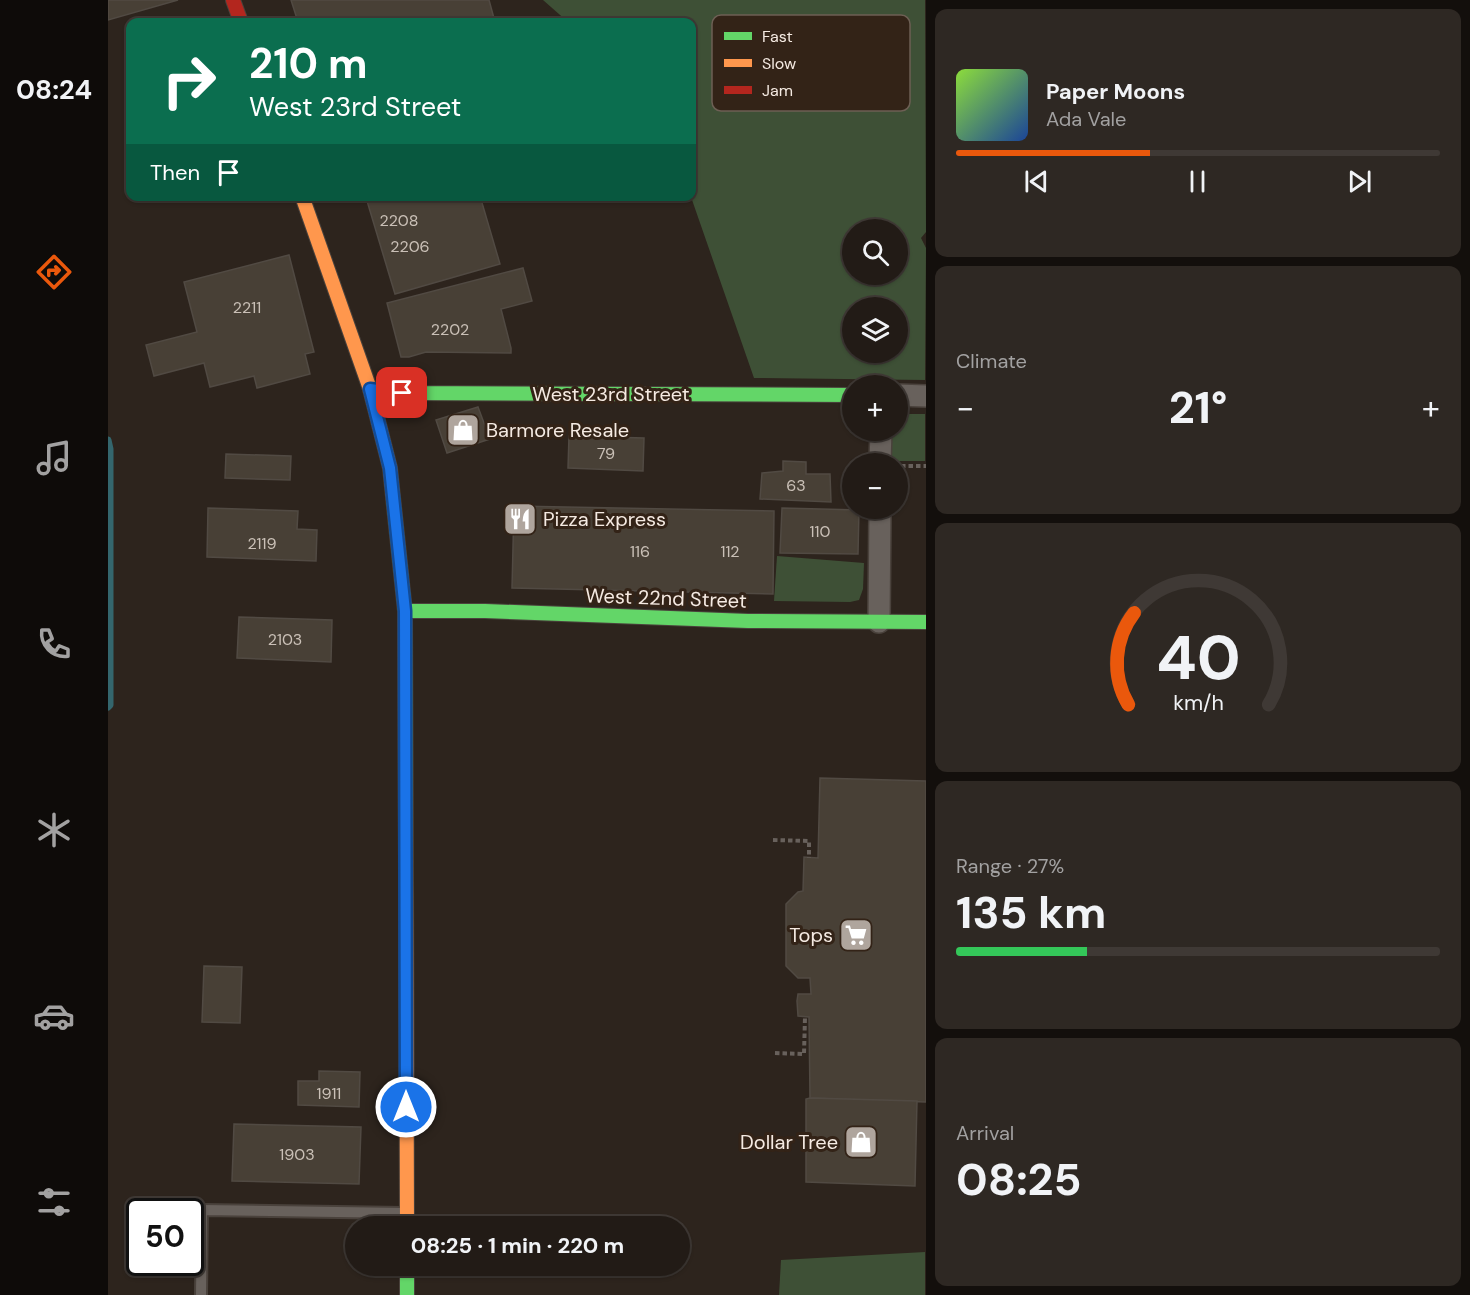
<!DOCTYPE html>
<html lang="en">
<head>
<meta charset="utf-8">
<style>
	:root { --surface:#221b16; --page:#2e2823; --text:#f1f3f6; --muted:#a2a1a1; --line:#3f3935; --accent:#ea580c }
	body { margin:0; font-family:"DM Sans",sans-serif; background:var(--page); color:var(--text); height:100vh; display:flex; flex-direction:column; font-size:22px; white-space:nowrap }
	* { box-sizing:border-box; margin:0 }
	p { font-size:20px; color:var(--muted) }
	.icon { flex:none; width:33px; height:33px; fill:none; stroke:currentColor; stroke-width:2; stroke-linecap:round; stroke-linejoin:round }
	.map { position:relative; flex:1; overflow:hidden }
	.sheet { display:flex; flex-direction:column; gap:9px; padding:9px; background:#130f0c; width:544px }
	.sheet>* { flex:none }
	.top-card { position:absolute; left:18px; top:18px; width:570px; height:183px; border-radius:12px; box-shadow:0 2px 4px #0004,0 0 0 2px var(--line); background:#0b6e4f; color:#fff; overflow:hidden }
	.controls { position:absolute; left:734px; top:219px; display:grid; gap:12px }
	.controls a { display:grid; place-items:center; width:66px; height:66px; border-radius:50%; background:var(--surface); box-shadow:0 2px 4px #0004,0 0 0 2px var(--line); font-size:30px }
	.speed { position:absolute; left:18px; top:1198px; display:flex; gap:12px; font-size:30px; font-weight:700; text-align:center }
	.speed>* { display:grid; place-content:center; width:78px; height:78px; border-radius:50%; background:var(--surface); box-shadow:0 2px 4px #0004,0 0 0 2px var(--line); line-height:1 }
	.speed .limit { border:3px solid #111; border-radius:9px; background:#fff; color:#111 }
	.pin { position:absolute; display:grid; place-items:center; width:51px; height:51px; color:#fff; margin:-26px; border-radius:12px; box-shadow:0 3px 9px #0006 }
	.me { position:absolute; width:66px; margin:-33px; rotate:0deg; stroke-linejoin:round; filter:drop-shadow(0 0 4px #0008) }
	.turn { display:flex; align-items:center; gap:21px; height:126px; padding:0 24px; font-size:27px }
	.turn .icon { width:78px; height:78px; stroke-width:2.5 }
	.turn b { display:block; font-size:42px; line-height:51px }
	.then { display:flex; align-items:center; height:57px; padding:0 24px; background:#0003; gap:12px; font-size:22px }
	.big { font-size:45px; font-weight:700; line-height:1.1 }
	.sheet .tile { flex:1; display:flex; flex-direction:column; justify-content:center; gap:9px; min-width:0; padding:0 21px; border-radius:12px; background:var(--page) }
	.sheet .dial { align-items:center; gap:0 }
	.dial svg { height:156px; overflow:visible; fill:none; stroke:var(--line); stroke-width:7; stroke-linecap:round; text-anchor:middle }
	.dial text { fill:var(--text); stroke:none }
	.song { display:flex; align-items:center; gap:18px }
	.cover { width:72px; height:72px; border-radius:9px; background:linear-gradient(135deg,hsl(90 70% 55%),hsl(220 70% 35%)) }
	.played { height:6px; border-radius:3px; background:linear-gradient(90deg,var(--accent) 40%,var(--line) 40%) }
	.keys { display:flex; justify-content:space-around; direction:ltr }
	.heat { display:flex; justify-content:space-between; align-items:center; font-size:33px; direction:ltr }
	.charge { height:9px; border-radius:4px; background:linear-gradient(90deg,#34c759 27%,var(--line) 0) }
	.trip { position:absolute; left:237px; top:1216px; width:345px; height:60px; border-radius:30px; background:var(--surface); box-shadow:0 2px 4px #0004,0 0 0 2px var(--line); font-weight:700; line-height:60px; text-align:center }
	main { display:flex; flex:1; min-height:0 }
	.tabs { display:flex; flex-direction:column; width:108px; justify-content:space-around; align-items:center; background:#0e0b09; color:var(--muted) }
	.tabs .icon { width:42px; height:42px }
	.tabs .selected { color:var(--accent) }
	.tabs b { font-size:27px; color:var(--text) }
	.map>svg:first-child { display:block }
	.green { fill:#3e5036; fill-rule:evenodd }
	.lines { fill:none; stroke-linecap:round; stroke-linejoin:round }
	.stream { stroke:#34666d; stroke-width:7 }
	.building { fill:#484036; stroke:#514a43; stroke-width:1.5 }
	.lane-casing { stroke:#4a423c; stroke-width:14 }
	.street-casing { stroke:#4a423c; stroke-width:24 }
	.fast-casing { stroke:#4a423c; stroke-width:16 }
	.slow-casing { stroke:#4a423c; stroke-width:16 }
	.jam-casing { stroke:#4a423c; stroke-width:16 }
	.path { stroke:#68615c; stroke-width:4; stroke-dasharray:4.5 3; stroke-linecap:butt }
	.lane { stroke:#68615c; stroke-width:10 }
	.street { stroke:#68615c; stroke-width:21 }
	.fast { stroke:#63d668; stroke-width:14 }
	.slow { stroke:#ff974d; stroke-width:14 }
	.jam { stroke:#b3261e; stroke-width:14 }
	.route-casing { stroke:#114b97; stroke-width:15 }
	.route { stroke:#1a73e8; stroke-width:10 }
	.labels { text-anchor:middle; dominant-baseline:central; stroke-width:6; stroke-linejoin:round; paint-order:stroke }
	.number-label { font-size:16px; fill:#cac0b7 }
	.street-label { font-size:20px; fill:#f5eae2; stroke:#332317 }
	.poi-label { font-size:20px; fill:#f5eae2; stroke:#332317; text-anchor:start }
	.key { fill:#332317; stroke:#6d5f54; stroke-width:1.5 }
	.key-label { font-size:16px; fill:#f5eae2 }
</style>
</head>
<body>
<main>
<nav class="tabs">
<b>08:24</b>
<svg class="icon selected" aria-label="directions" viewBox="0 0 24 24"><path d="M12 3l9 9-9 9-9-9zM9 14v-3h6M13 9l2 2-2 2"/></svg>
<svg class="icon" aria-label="music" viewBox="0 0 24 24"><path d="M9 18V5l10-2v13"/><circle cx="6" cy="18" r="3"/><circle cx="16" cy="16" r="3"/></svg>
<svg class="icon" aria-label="phone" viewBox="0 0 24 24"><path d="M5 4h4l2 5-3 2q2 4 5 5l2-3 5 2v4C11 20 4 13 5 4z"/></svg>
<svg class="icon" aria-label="climate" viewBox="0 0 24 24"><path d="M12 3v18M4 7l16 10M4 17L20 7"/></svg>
<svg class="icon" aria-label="car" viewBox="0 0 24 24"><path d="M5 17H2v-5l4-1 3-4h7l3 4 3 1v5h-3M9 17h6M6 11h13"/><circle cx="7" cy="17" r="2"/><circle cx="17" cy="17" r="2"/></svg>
<svg class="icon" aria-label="filters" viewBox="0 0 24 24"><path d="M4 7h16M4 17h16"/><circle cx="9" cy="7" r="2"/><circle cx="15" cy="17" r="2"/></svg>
</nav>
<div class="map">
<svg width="818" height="1295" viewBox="0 0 818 1295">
	<rect width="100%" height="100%" fill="#2d241d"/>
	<g class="green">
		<path d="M 435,0 L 817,0 L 818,232 L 813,238 L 818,248 L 817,380 L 646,378 L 583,197 L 584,22 L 460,22 ZM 744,230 L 789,230 L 789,274 L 744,274 ZM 744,308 L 789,308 L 789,352 L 744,352 Z"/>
		<polygon points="797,414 817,414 817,461 782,461 783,431 789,430 789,416"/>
		<polygon points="669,556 756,563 755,589 751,600 742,602 666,601"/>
		<polygon points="817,1252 817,1295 671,1295 673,1260"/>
	</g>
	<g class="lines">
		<polyline class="stream" points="0,440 2,449 2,705 0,707"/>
	</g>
	<g class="building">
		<polygon points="0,0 70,0 0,20"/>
		<polygon points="183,0 381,0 387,22 190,22"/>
		<polygon points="273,196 372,196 392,264 287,294 259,201"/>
		<polygon points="181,255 206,352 197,354 202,374 149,388 146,376 102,387 96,363 46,376 38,345 89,332 76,282"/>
		<polygon points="415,268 424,301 393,309 403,348 403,353 318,352 301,357 293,357 279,303"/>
		<polygon points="370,407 382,439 339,453 328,420"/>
		<polygon points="461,436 536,438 535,471 460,468"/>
		<polygon points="118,454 183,456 182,480 117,478"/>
		<polygon points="675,461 698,462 698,474 722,474 723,502 652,499 654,473 675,471"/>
		<polygon points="406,506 666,511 665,594 404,588"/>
		<polygon points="100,508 190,511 189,529 209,530 208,561 99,557"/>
		<polygon points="674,508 751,510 750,554 672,553"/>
		<polygon points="131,617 224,620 223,662 129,658"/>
		<polygon points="712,778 818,781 818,1102 702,1098 701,1017 690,1016 689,1001 690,994 703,994 702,978 690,978 678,966 678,904 690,892 695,891 696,857 710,858"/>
		<polygon points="96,966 134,967 132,1023 94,1022"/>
		<polygon points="211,1071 252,1072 251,1107 190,1105 190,1081 211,1081"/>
		<polygon points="702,1098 809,1101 807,1186 698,1182 698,1099"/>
		<polygon points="126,1124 253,1127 251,1184 124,1181"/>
	</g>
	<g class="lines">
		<defs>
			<polyline id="lane" points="93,1295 94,1210 296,1213"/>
			<g id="street">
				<polyline points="789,395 818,396"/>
				<polyline points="772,464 773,430"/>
				<polyline points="771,622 772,508"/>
			</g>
			<g id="fast">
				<polyline points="262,389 294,393 744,395"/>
				<polyline points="285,497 297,611 298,877"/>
				<polyline points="297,611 377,611 640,621 818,622"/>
				<polyline points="299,1266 299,1295"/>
			</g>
			<g id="slow">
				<polyline points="194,196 262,389 282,468 285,497"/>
				<polyline points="298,877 299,1227"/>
			</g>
			<polyline id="jam" points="125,0 133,22"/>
		</defs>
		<use href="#lane" class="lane-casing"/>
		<use href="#street" class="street-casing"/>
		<use href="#fast" class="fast-casing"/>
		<use href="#slow" class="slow-casing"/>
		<use href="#jam" class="jam-casing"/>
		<g class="path">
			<polyline points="793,466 818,466"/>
			<polyline points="665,840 701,841 701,858"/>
			<polyline points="667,1053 696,1054 697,1017"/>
		</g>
		<use href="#lane" class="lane"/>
		<use href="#street" class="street"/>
		<use href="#fast" class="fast"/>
		<use href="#slow" class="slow"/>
		<use href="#jam" class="jam"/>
	</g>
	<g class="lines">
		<defs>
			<polyline id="route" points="294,393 262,389 282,468 297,611 298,1107"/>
		</defs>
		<use href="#route" class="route-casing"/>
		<use href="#route" class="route"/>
	</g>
	<defs>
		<symbol id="shop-square" viewBox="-11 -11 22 22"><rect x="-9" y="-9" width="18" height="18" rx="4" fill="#afa59d" stroke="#332317"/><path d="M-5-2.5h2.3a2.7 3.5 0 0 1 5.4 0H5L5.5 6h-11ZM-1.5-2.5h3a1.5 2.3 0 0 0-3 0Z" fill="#fff"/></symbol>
		<symbol id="restaurant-square" viewBox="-11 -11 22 22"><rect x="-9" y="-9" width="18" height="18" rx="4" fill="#afa59d" stroke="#332317"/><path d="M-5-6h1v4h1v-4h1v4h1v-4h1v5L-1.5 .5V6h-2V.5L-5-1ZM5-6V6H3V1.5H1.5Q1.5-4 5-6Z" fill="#fff"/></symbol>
		<symbol id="supermarket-square" viewBox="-11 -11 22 22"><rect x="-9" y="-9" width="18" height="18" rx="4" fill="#afa59d" stroke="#332317"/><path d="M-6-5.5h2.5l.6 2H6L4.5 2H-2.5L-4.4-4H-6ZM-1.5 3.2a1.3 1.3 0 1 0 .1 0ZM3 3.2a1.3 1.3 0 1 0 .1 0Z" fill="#fff"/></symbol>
	</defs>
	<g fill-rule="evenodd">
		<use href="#shop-square" x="336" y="411" width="38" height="38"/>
		<use href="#restaurant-square" x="393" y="500" width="38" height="38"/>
		<use href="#supermarket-square" x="729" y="916" width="38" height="38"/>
		<use href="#shop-square" x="734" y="1123" width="38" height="38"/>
	</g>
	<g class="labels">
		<g class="number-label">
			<text x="291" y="220">2208</text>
			<text x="302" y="246">2206</text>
			<text x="139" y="307">2211</text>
			<text x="342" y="329">2202</text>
			<text x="498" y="453">79</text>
			<text x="688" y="485">63</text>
			<text x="712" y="531">110</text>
			<text x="154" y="543">2119</text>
			<text x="532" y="551">116</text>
			<text x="622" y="551">112</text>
			<text x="177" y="639">2103</text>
			<text x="221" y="1093">1911</text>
			<text x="189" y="1154">1903</text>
		</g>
		<g class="street-label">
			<text x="503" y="394">West 23rd Street</text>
			<text transform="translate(558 598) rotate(2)">West 22nd Street</text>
		</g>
		<g class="poi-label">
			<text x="378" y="430">Barmore Resale</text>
			<text x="435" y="519">Pizza Express</text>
			<text x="725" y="935" text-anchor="end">Tops</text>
			<text x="730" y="1142" text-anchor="end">Dollar Tree</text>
		</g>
	</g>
	<rect x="604" y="15" width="198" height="96" rx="9" class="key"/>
	<rect x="616" y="32" width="28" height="8" fill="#63d668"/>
	<rect x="616" y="59" width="28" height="8" fill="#ff974d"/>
	<rect x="616" y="86" width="28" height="8" fill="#b3261e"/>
	<g class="key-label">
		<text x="654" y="42">Fast</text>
		<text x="654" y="69">Slow</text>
		<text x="654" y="96">Jam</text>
	</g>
</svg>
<div class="controls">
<a><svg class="icon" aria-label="search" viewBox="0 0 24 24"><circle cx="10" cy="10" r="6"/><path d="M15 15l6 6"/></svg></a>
<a><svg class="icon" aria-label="layers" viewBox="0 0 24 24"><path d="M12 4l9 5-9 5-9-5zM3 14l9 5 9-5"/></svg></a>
<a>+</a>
<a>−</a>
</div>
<div class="speed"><div class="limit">50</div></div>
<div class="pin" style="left:294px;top:393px;background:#d93025"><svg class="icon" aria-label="arrive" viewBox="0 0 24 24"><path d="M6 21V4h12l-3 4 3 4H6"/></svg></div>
<svg class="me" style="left:298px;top:1107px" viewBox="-20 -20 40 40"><circle r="17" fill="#1a73e8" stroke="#fff" stroke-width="3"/><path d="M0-11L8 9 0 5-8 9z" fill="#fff"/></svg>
<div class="trip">08:25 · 1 min · 220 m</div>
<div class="top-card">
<div class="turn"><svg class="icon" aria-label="right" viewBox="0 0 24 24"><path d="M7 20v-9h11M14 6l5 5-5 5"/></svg><div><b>210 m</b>West 23rd Street</div></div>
<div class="then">Then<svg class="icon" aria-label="arrive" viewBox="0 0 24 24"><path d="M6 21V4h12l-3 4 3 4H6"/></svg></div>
</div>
</div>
<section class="sheet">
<div class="tile">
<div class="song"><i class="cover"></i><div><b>Paper Moons</b><p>Ada Vale</p></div></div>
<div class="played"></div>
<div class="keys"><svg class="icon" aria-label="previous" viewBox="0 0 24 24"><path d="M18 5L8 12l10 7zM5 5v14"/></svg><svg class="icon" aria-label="pause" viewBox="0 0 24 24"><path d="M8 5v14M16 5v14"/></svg><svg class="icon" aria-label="next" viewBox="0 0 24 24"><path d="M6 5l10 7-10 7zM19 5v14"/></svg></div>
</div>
<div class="tile"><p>Climate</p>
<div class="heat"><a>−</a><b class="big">21°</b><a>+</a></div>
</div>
<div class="tile dial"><svg viewBox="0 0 100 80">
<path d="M14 69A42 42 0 1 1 86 69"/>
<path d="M14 69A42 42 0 0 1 17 22" stroke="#ea580c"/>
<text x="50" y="56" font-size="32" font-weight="700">40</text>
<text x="50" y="72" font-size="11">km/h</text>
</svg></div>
<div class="tile"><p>Range · 27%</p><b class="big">135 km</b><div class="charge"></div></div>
<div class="tile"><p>Arrival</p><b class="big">08:25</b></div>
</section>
</main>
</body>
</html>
